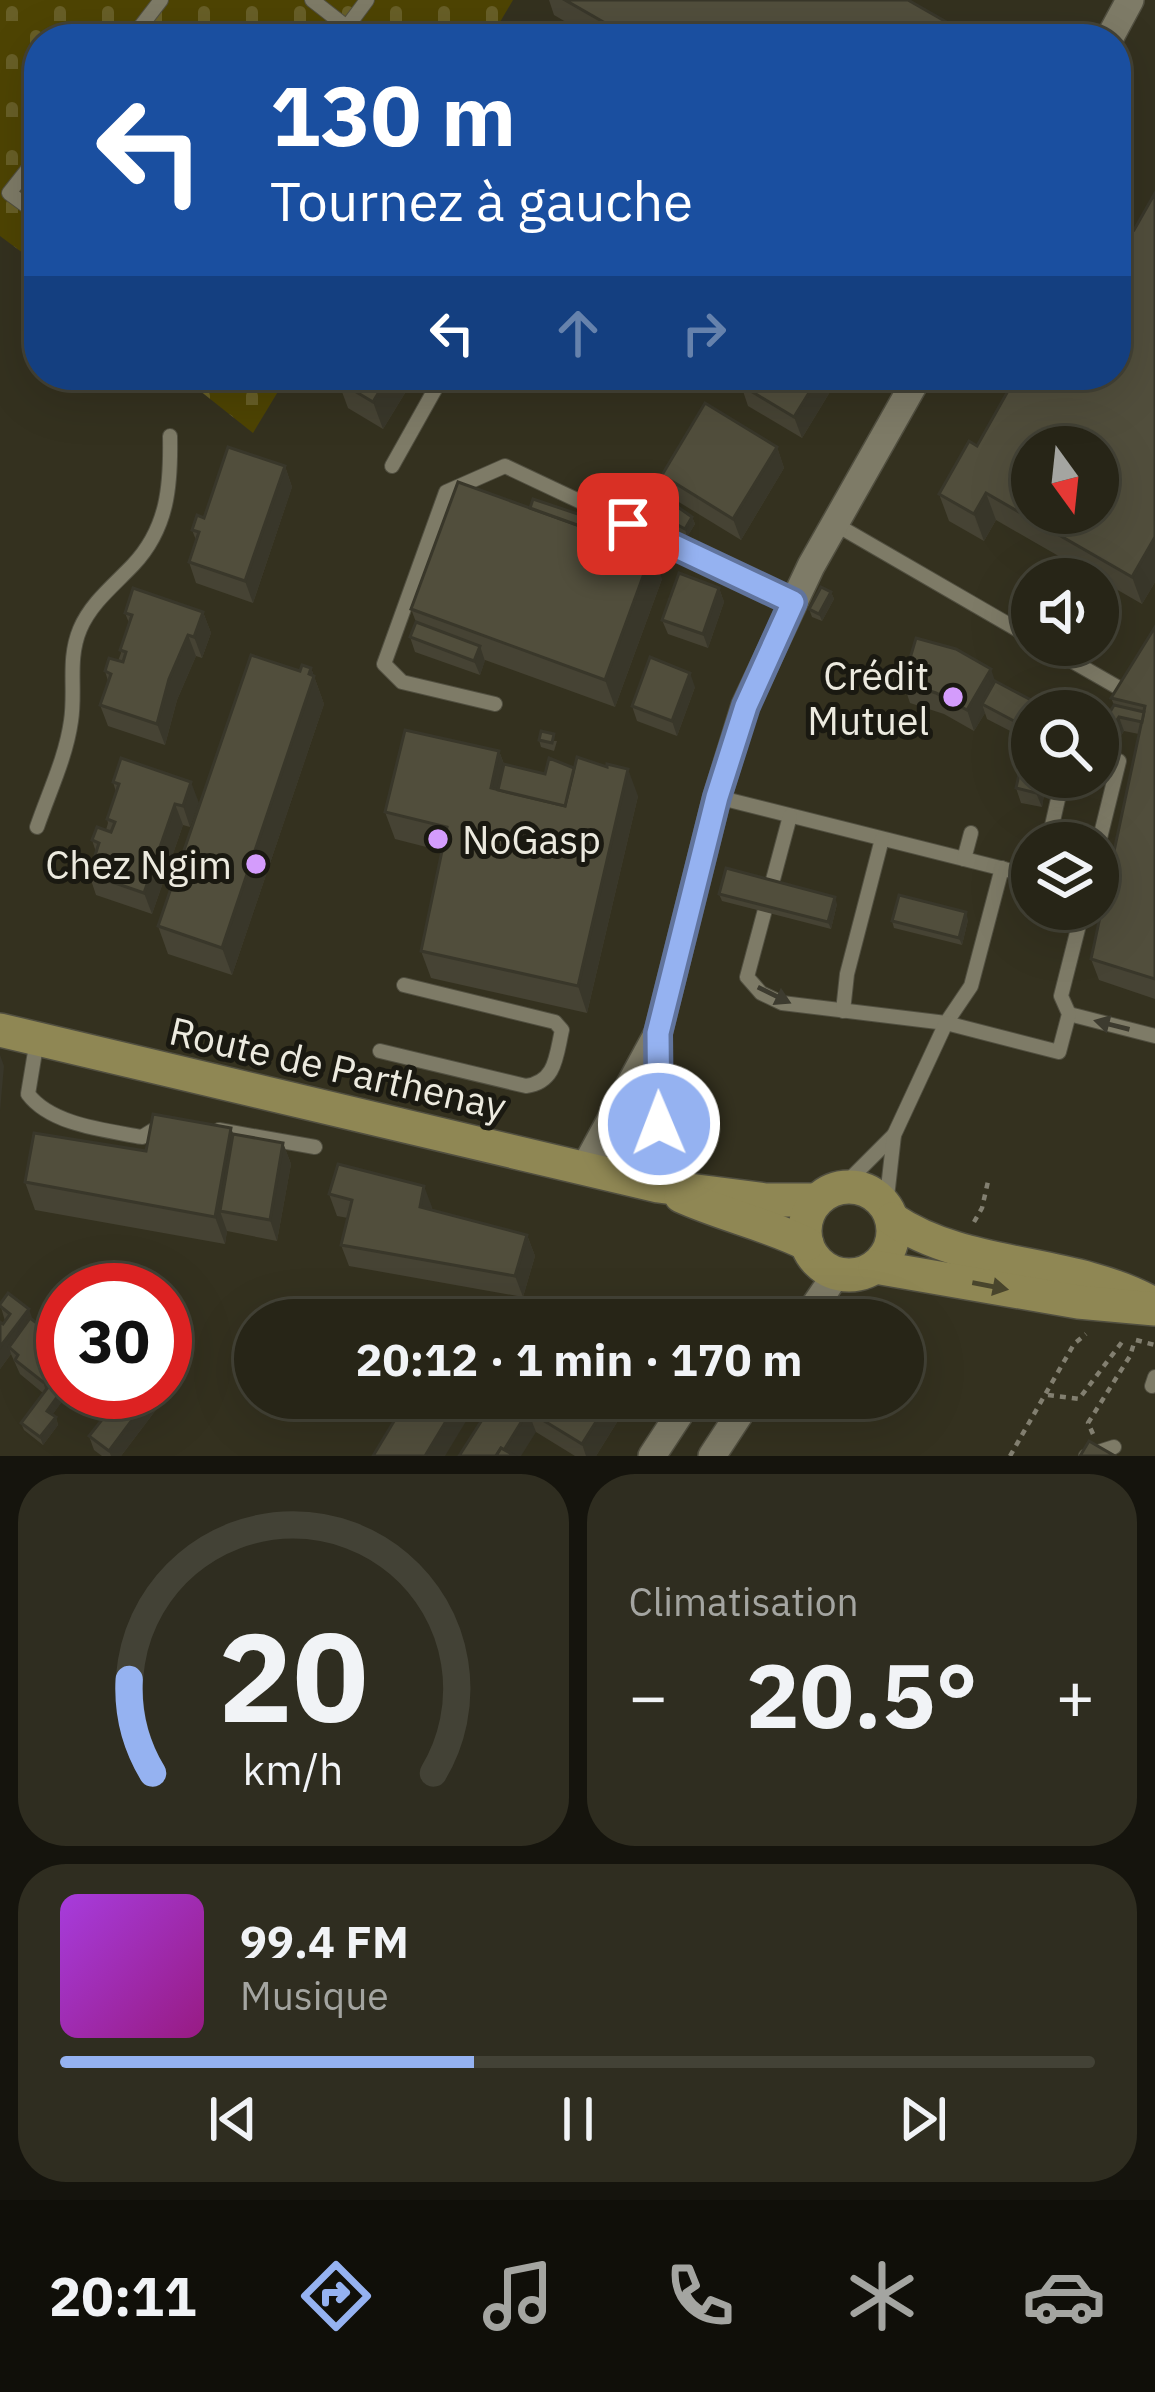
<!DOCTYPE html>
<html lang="fr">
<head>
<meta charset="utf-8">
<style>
	:root { --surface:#272517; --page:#2f2d20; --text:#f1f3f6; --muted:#a4a5a1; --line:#434236; --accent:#95b2f1 }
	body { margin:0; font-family:"IBM Plex Sans",sans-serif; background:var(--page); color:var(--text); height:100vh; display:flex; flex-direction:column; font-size:45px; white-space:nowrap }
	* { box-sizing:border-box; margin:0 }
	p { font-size:39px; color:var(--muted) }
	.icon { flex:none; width:66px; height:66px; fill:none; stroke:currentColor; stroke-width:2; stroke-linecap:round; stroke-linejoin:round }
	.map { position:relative; height:1456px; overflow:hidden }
	.sheet { display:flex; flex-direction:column; gap:18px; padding:18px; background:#15140d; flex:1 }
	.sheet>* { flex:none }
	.banner { position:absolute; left:24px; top:24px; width:1107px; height:366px; border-radius:48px; box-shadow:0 12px 48px #0002,0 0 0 3px var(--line); background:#1a4fa0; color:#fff; overflow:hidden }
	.needle { width:78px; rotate:165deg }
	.controls { position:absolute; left:1011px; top:426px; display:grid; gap:24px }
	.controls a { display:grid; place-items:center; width:108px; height:108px; border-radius:50%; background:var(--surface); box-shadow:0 12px 48px #0002,0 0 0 3px var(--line); font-size:60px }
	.speed { position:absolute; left:36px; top:1263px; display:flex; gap:24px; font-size:60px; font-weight:700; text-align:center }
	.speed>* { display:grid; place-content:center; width:156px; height:156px; border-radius:50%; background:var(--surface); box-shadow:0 12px 48px #0002,0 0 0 3px var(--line); line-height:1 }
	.speed .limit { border:18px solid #d22; background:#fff; color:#111 }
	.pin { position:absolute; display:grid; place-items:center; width:102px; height:102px; color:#fff; margin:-51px; border-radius:24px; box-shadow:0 6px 18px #0006 }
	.me { position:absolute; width:132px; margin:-66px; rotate:359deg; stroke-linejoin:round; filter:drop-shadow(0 0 9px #0008) }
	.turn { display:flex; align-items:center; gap:42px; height:252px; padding:0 48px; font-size:54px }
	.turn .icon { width:156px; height:156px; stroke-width:2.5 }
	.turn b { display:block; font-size:84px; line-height:102px }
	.lanes { display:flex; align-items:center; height:114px; padding:0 48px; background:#0003; justify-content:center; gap:60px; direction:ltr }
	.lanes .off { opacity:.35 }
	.big { font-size:90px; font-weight:700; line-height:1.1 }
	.sheet .widget { flex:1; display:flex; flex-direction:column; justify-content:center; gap:18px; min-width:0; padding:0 42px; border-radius:48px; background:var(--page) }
	.sheet .dial { align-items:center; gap:0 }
	.dial svg { height:312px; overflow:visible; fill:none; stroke:var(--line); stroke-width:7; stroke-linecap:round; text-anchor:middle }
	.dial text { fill:var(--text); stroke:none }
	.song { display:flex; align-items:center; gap:36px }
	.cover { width:144px; height:144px; border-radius:18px; background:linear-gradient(135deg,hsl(280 70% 55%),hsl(310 70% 35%)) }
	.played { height:12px; border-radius:6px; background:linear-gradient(90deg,var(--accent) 40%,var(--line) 40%) }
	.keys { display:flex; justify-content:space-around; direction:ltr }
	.heat { display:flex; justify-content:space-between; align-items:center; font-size:66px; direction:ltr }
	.sheet .tiles { flex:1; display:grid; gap:18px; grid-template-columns:1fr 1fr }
	.widget:last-child { grid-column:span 2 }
	.trip { position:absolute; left:234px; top:1299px; width:690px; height:120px; border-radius:60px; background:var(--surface); box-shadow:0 12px 48px #0002,0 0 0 3px var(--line); font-weight:700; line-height:120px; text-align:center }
	.dock { display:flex; height:192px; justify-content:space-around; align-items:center; background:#100f09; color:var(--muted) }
	.dock .icon { width:84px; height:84px }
	.dock .selected { color:var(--accent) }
	.dock b { font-size:54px; color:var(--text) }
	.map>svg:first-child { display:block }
	.cemetery { fill:url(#cemetery-stones) }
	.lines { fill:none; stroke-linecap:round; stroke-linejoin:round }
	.service-casing { stroke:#514f40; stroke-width:16 }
	.minor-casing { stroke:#514f40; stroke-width:30 }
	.secondary-casing { stroke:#514f40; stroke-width:36 }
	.path { stroke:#827f70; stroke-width:4.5; stroke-dasharray:6 6; stroke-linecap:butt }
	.service { stroke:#7e7b67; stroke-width:14 }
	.minor { stroke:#7e7b67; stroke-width:27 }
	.secondary { stroke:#8f8754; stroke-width:33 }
	.wall { fill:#464334 }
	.shaded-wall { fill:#39372a }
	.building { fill:#514e3c; stroke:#39372a; stroke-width:3; fill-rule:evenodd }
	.oneway { fill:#3d3b2f }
	.oneway2 { fill:#49452c }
	.route-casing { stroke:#61749d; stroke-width:30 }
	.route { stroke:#95b2f1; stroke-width:21 }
	.poi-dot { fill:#d49cfc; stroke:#1a1911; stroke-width:4.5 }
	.labels { text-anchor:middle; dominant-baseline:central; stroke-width:10; stroke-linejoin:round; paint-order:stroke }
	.poi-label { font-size:39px; fill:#eceadf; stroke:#1a1911; text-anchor:end }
	.street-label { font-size:39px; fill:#eceadf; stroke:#1a1911 }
</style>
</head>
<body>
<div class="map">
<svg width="1155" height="1456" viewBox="0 0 1155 1456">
	<defs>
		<pattern id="cemetery-stones" width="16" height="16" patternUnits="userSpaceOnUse" patternTransform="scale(3)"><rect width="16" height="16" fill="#4e4403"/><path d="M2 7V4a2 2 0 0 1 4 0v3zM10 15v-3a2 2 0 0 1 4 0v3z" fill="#685f27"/></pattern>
	</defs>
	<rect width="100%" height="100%" fill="#34311f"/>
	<g class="cemetery">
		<polygon points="0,0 513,0 490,39 39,39 39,265 0,236"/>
		<polygon points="180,375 288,375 253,433"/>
	</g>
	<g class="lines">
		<defs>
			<g id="service">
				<polyline points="312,0 362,39"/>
				<polyline points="131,39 161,0"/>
				<polyline points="338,39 367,0"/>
				<polyline points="39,155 9,193 39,215"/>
				<polyline points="392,466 443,375"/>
				<polyline points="835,524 1032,638"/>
				<polyline points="1044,645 1126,692 1130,685"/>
				<polyline points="495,704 402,682 384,664 446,492 505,466 793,602"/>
				<polyline points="717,797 1032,876"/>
				<polyline points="790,816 747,977 761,993 782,1003 946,1023 971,986 1002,868"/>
				<path d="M 37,827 C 49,792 66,757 71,721 C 76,689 67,660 80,629 C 91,603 114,585 133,565 C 168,528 171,485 170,436"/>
				<polyline points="1048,843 1063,777"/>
				<polyline points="1098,846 1119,761"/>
				<polyline points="964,859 971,833"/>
				<polyline points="843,1011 847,974 882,839"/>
				<polyline points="1069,1014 1155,1036"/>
				<path d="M 37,1040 L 28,1094 C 51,1125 106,1130 142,1137 L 163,1124"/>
				<path d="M 380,1051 L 526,1086 C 556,1082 556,1056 562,1030 L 555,1022 L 404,985"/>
				<polyline points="219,1130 315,1147"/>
				<polyline points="842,1187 894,1135"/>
				<polyline points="886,1206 894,1135 946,1023 1059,1052 1069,1014 1061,996 1083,909"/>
				<polyline points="1152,1386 1155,1377"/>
				<polyline points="1086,1456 1114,1447"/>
			</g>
			<g id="minor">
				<polyline points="1109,39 1130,0"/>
				<polyline points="658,1037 658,1186"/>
				<polyline points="584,1169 658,1033 717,797 745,706 811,566 919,375"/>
				<polyline points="805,1320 837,1273"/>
				<polyline points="652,1456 690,1398"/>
				<polyline points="712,1456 750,1398"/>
			</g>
			<g id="secondary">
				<polyline points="0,1030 658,1186 766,1200 817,1200"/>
				<circle cx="849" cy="1231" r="44"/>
				<path d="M 681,1196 C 723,1215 767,1224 807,1244"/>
				<path d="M 892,1219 C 965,1269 1069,1259 1148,1301"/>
				<polyline points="875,1267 1078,1302 1155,1309"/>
			</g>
		</defs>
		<use href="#service" class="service-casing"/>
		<use href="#minor" class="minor-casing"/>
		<use href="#secondary" class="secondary-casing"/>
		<g class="path">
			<polyline points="974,1222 982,1208 989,1177"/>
			<polyline points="1136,1340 1155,1345"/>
			<polyline points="1048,1395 1079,1399 1125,1338"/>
			<polyline points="1093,1434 1088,1423 1130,1356 1135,1340"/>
			<polyline points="1010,1456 1074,1344 1086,1334"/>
		</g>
		<use href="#service" class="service"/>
		<use href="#minor" class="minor"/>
		<use href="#secondary" class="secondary"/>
	</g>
	<g class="wall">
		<polygon points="549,0 908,0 976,39 595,39 554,15"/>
		<polygon points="1155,193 1155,582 1142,604 996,520 984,541 949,521 939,494 977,446 1134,230"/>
		<polygon points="416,375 383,429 348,408 338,381"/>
		<polygon points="839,377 802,438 748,406 741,385"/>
		<polygon points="777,447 784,468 741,540 669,496 662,475"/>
		<polygon points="285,466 292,487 253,603 196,583 189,562 196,540 192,530 204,518"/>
		<polygon points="530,508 587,523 585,528 662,579 615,707 485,660 480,675 415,652 410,637 416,622 411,609"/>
		<polygon points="692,517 695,524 687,537 669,526 667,519"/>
		<polygon points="719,588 724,602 708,648 668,634 662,620"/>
		<polygon points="831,592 834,599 822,621 812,617 809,609"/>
		<polygon points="203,612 211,633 202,658 196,656 177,700 165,745 108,726 100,705 108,681 105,671 118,661 121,653 120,650 129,623 125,613"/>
		<polygon points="1155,627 1155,999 1099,980 1091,959 1139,734 1124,731 1112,750 1098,743 1098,721 1103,724 1114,705 1111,698"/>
		<polygon points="311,668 324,704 232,975 168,954 158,926 300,671"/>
		<polygon points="995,681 1052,711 1032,777 1047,777 1042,807 1021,803 1016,788 1026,739 987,719 985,713 974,731 944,714 910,703 903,682"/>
		<polygon points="695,687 677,736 637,721 632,706"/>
		<polygon points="539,740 557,741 554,751 541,747"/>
		<polygon points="499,751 504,764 638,796 587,1013 431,978 421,951 442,851 395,839 385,812"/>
		<polygon points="113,782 199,803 190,827 183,825 152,914 96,895 89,874 96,852 92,840 106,830 108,823 107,819 116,792"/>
		<polygon points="719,894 837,904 831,929 722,901"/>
		<polygon points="968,920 962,945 894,928 892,921"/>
		<polygon points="233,1134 283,1143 291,1164 277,1241 227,1231 225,1244 35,1210 25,1182 146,1151"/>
		<polygon points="329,1194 432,1207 432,1210 527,1235 535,1256 523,1297 349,1266 341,1245 348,1218 337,1216"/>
		<polygon points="0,1304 34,1321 63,1392 69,1392 52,1415 56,1417 58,1425 43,1445 24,1430 21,1423 43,1393 20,1374 11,1354 0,1369 0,1322 3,1324 5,1321"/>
		<polygon points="174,1364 180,1378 121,1456 102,1456 94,1450 89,1436"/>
		<polygon points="496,1398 632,1398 596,1456 575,1456 536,1432"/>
	</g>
	<g class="shaded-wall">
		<polygon points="389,375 416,375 383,429 373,402"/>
		<polygon points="820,375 838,375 839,377 802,438 794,417"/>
		<polygon points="777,447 784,468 741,540 733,519"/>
		<polygon points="285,466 292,487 253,603 245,581"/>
		<polygon points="986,493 996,520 984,541 974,514"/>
		<polygon points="692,517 695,524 687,537 685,529"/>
		<polygon points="1155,537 1155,582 1142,604 1132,577"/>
		<polygon points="652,552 662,579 615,707 605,680"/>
		<polygon points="719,588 724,602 708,648 703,634"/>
		<polygon points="831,592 834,599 822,621 819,614"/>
		<polygon points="203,612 211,633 202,658 194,637"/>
		<polygon points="188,635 196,656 177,700 165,745 157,724 169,679"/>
		<polygon points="480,646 485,661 480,675 474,661"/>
		<polygon points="311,668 324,704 232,975 222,948"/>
		<polygon points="991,669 998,690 982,704 985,713 974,731 967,710"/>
		<polygon points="690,673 695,687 677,736 672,721"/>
		<polygon points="1119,717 1124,731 1112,750 1107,736"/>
		<polygon points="499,751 509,778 504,803 491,788"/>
		<polygon points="628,769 638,796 587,1013 578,986"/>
		<polygon points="1039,777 1047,777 1042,807 1036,793"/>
		<polygon points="191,782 199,803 190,827 183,806"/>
		<polygon points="175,804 183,825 152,914 144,893"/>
		<polygon points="835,897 837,904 831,929 828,922"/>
		<polygon points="966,912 968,920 962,945 959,938"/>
		<polygon points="0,1055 4,1066 0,1111"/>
		<polygon points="231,1128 241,1155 220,1211 227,1231 225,1244 215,1217"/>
		<polygon points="283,1143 291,1164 277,1241 270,1220"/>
		<polygon points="424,1186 432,1207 428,1228 420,1207"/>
		<polygon points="527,1235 535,1256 523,1297 515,1276"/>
		<polygon points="29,1309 34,1323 9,1347 11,1354 0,1369 0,1347"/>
		<polygon points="63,1356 63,1377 48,1397 43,1382"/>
		<polygon points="174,1364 180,1378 121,1456 111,1456 109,1451 153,1392 165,1392 165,1377"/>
		<polygon points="63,1389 63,1392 69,1392 50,1418 47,1411"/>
		<polygon points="460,1398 480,1398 445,1456 425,1456"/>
		<polygon points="611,1398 632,1398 596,1456 586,1456 582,1444"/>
		<polygon points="528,1411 536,1432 521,1456 500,1456"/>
		<polygon points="56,1417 58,1425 43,1445 40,1437"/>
	</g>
	<g class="building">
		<polygon points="565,0 908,0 976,39 633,39"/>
		<path d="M 1155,193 L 1155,537 L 1132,577 L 986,493 L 974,514 L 939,494 L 969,441 L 977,446 L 1017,375 L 1116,375 L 1116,220 L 1134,230 ZM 1032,447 L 1098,447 L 1098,513 L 1032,513 Z"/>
		<polygon points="342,375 389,375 373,402 338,381"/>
		<polygon points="747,375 820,375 794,417 741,385"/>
		<polygon points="705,403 777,447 733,519 662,475"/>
		<polygon points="228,447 285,466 245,581 189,562 199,532 192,530 197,515 204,518"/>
		<polygon points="458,482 652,552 605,680 411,609"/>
		<polygon points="533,499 584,516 580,526 530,508"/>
		<polygon points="675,505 692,517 685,529 667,519"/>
		<polygon points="679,573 719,588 703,634 662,620"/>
		<polygon points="821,587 831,592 819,614 809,609"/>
		<polygon points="133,588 203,612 194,637 188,635 169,679 157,724 100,705 111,674 105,671 109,658 123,662 126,652 120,650 132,615 125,613"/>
		<polygon points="416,622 480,646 474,661 410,637"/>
		<polygon points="1155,627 1155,979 1091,959 1145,706 1111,698"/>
		<polygon points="916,638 956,649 991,669 967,710 936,693 903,682"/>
		<polygon points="251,655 300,671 302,665 311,668 309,674 314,676 222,948 158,926"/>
		<polygon points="650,657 690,673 672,721 632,706"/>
		<polygon points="995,681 1052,711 1032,711 1032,777 1039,777 1036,793 1016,788 1029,729 982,704"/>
		<polygon points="1114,705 1144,712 1142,722 1119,717 1107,736 1098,731 1098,721 1103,724"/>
		<polygon points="405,730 499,751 491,788 565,806 577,757 607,767 607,764 628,769 578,986 421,951 447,827 385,812"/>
		<polygon points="541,731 554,734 552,743 539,740"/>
		<polygon points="121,758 191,782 183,806 175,804 144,893 89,874 99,843 92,840 97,827 111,832 115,822 107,819 119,784 113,782"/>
		<polygon points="549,758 574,768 565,806 498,790 504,764 545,774"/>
		<polygon points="726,868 835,897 828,922 719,894"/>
		<polygon points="899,895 966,912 959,938 892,921"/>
		<polygon points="153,1114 231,1128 215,1217 25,1182 34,1133 146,1151"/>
		<polygon points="233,1134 283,1143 270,1220 220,1211"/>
		<polygon points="338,1164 424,1186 420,1207 527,1235 515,1276 341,1245 352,1200 329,1194"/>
		<polygon points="8,1293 29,1309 0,1347 0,1322 3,1324 10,1314 0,1306 0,1304"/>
		<polygon points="30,1318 63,1343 63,1356 43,1382 15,1360 18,1355 9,1347"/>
		<polygon points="165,1357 174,1364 165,1377"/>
		<polygon points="63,1367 63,1389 47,1411 56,1417 40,1437 21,1423"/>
		<polygon points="124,1392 153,1392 109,1451 89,1436"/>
		<polygon points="408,1398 460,1398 425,1456 373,1456"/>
		<polygon points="496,1398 611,1398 582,1444 528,1411 504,1450 501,1448 496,1456 459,1456"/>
		<polygon points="1089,1441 1115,1456 1080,1456"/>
		<polygon points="501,1448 515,1456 496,1456"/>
	</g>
	<defs><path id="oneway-solid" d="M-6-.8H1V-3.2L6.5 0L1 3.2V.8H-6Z" transform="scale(3)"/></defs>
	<g class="oneway">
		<use href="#oneway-solid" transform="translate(774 995) rotate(26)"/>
		<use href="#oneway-solid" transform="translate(1112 1025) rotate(-166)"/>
	</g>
	<use class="oneway2" href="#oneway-solid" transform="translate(990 1286) rotate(11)"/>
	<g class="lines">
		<defs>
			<polyline id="route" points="628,524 793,602 746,706 717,797 658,1033 659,1124"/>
		</defs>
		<use href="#route" class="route-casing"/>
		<use href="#route" class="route"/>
	</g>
	<g class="poi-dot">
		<circle cx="953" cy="697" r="12"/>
		<circle cx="438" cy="839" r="12"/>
		<circle cx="256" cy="864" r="12"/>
	</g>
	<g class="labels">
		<g class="poi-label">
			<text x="929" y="675">Crédit<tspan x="929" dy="45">Mutuel</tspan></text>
			<text x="462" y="839" text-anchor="start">NoGasp</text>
			<text x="232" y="864">Chez Ngim</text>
		</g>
		<g class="street-label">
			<text transform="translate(338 1068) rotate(13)">Route de Parthenay</text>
		</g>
	</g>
</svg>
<div class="controls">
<a><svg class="needle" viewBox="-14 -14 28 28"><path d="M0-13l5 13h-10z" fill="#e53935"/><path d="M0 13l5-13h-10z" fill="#a4a5a1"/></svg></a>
<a><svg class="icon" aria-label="sound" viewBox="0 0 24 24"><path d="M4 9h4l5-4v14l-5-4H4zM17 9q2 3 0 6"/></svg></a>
<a><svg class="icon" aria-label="search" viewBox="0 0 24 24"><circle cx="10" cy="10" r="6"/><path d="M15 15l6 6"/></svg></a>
<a><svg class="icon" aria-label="layers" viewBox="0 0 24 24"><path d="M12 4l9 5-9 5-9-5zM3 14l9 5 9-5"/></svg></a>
</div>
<div class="speed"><div class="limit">30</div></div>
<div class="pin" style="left:628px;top:524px;background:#d93025"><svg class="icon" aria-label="arrive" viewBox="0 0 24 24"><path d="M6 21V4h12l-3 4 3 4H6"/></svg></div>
<svg class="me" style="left:659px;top:1124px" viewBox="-20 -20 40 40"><circle r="17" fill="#95b2f1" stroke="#fff" stroke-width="3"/><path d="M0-11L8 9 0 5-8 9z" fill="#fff"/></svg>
<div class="trip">20:12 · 1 min · 170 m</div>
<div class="banner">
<div class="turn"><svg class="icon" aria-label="left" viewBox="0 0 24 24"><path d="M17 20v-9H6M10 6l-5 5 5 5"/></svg><div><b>130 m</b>Tournez à gauche</div></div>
<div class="lanes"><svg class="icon" aria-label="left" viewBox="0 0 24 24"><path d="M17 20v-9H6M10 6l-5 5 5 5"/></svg><svg class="icon off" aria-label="ahead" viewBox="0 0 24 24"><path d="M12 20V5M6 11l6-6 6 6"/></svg><svg class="icon off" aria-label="right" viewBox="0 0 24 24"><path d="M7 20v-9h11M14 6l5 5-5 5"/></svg></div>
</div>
</div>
<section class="sheet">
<div class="tiles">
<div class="widget dial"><svg viewBox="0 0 100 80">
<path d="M14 69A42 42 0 1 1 86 69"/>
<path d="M14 69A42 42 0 0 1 8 45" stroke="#95b2f1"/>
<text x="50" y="56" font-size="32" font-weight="700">20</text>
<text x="50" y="72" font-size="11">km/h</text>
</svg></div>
<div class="widget"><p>Climatisation</p>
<div class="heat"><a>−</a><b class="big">20.5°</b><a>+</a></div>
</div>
<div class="widget">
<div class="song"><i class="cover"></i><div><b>99.4 FM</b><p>Musique</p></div></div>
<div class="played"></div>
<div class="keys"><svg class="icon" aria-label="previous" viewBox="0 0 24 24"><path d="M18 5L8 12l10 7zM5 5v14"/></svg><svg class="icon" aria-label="pause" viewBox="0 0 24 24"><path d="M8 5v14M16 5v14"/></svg><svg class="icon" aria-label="next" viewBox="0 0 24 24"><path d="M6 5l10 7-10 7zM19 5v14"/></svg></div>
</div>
</div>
</section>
<nav class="dock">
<b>20:11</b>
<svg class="icon selected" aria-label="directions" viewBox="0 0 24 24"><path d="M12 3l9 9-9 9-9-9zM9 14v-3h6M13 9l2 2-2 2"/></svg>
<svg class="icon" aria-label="music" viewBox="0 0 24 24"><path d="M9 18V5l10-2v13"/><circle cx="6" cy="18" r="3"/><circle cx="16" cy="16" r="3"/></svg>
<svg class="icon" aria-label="phone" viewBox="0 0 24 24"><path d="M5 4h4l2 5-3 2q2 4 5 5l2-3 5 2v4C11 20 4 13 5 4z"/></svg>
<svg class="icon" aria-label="climate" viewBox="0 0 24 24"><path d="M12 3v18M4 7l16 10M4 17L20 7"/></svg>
<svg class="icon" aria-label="car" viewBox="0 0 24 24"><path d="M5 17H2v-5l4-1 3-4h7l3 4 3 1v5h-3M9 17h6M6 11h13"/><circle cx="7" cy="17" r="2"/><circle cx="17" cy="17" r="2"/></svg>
</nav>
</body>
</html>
